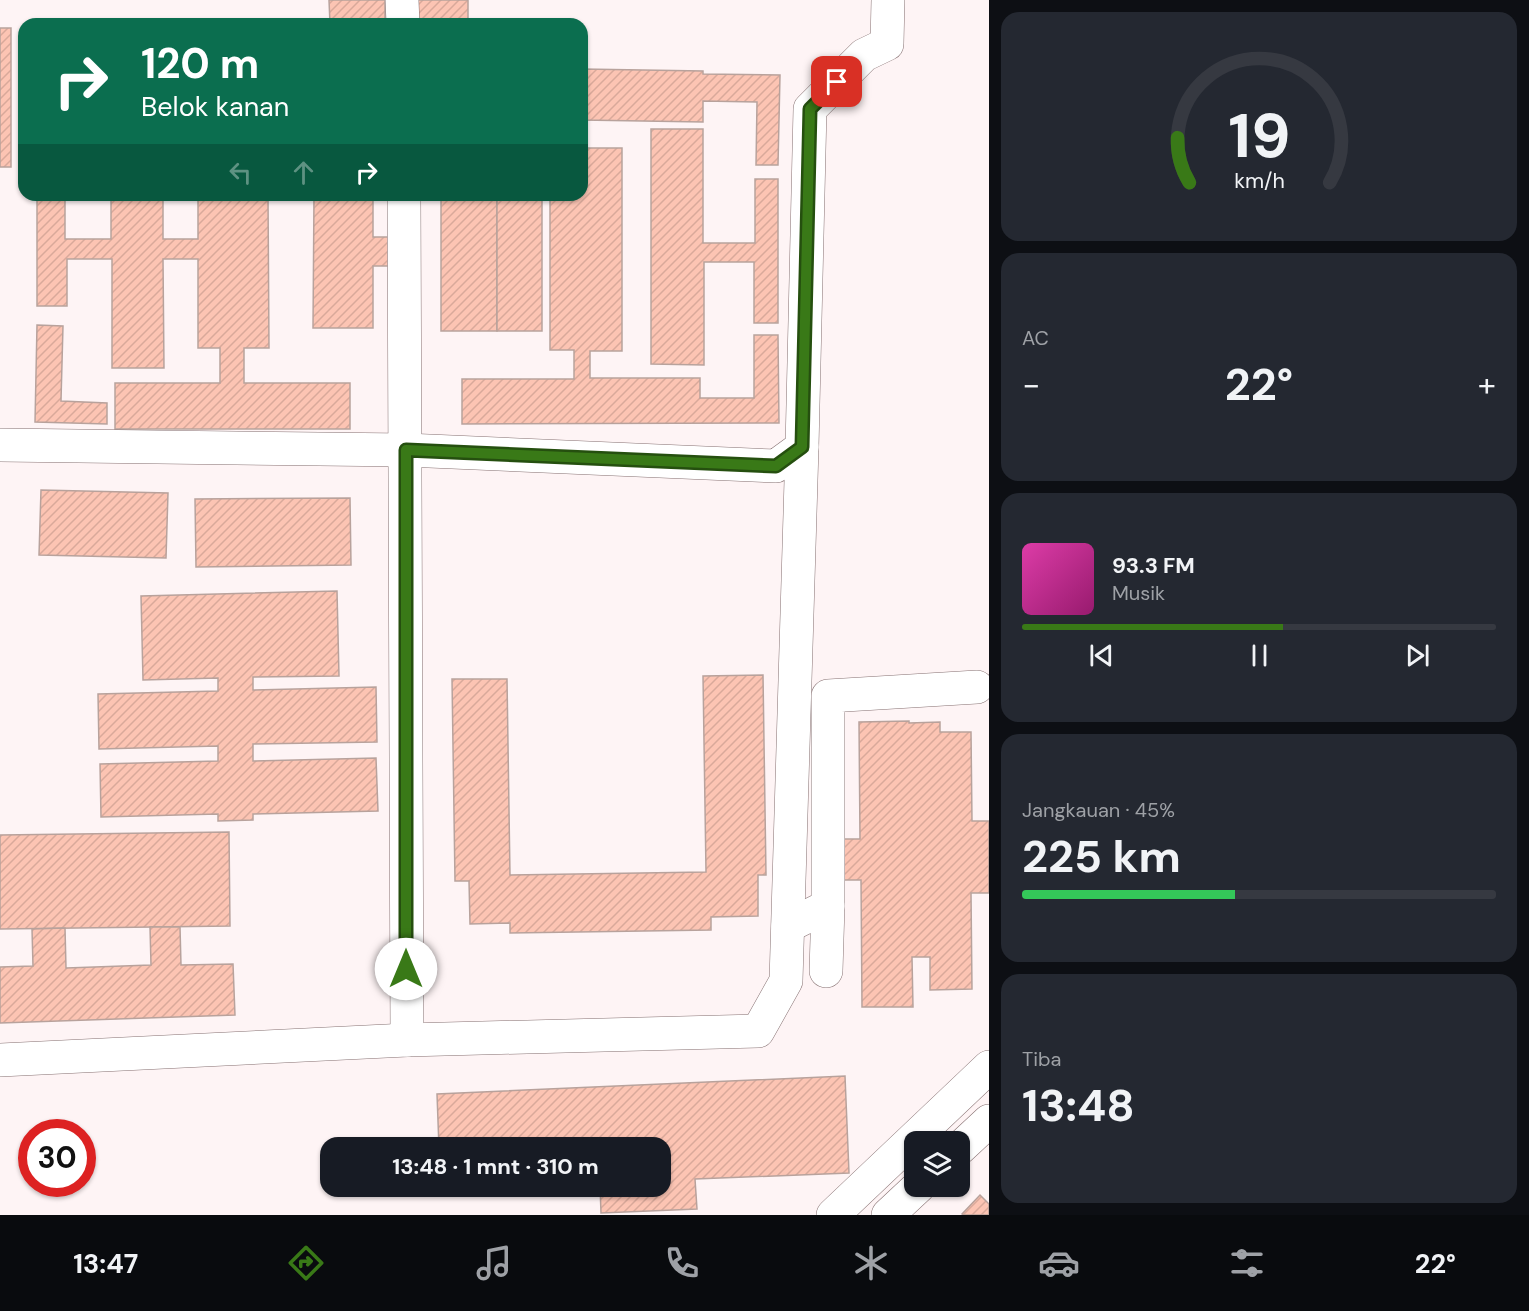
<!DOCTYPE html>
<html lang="id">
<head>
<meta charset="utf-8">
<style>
	:root { --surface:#171b24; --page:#242831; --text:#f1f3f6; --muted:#9ea1a6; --line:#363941; --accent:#397917 }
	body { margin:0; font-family:"DM Sans",sans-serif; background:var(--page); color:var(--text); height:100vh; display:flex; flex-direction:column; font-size:22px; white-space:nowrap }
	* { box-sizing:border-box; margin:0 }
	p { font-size:20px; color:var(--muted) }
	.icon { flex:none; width:33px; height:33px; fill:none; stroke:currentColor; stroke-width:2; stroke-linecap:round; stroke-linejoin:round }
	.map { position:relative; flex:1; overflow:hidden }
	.drawer { display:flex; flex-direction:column; gap:12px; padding:12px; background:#0d0f14; width:540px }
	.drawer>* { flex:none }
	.banner { position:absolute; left:18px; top:18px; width:570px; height:183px; border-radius:18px; box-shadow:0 2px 4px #0004; background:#0b6e4f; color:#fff; overflow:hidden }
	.fabs { position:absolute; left:904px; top:1131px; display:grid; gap:12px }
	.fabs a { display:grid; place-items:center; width:66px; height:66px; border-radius:12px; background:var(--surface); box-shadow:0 2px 4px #0004; font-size:30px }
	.speed { position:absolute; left:18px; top:1119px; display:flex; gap:12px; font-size:30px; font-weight:700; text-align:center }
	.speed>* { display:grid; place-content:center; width:78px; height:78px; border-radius:50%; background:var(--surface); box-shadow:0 2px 4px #0004; line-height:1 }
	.speed .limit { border:9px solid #d22; background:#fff; color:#111 }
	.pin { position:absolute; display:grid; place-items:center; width:51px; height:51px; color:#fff; margin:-26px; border-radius:12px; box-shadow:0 3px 9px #0006 }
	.me { position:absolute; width:66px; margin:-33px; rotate:0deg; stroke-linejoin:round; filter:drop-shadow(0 0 4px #0008) }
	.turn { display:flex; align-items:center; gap:21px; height:126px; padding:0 24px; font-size:27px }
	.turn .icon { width:78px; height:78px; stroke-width:2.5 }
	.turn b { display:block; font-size:42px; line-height:51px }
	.lanes { display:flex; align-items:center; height:57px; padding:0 24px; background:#0003; justify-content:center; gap:30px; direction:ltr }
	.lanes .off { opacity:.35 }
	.big { font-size:45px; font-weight:700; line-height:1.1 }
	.drawer .tile { flex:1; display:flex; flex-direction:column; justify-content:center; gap:9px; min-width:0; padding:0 21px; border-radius:18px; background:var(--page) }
	.drawer .dial { align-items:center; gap:0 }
	.dial svg { height:156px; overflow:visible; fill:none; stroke:var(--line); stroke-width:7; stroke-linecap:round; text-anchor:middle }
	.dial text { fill:var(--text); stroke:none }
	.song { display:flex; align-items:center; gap:18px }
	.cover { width:72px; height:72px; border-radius:9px; background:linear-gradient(135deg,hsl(320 70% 55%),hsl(320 70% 35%)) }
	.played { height:6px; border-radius:3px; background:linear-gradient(90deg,var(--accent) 55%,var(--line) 55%) }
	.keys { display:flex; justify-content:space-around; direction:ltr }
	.heat { display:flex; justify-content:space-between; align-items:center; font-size:33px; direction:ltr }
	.charge { height:9px; border-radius:4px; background:linear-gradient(90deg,#34c759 45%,var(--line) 0) }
	.trip { position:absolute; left:320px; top:1137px; width:351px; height:60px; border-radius:18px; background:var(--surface); box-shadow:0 2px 4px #0004; font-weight:700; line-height:60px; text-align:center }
	.menu { display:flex; height:96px; justify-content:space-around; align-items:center; background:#090b0e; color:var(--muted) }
	.menu .icon { width:42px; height:42px }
	.menu .selected { color:var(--accent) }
	.menu b { font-size:27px; color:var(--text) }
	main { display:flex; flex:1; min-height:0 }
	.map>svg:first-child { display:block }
	.building { fill:url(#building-hatch); stroke:#b8a29c; stroke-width:1.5 }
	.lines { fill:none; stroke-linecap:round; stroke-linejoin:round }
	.minor-casing { stroke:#877273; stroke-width:34 }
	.minor { stroke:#fff; stroke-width:33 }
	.route-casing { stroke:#254f0f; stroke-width:15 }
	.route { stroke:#397917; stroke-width:10 }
</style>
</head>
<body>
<main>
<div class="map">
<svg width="989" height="1215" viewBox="0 0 989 1215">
	<defs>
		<pattern id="building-hatch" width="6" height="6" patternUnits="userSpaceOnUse" patternTransform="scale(1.5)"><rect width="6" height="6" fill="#fcc4b3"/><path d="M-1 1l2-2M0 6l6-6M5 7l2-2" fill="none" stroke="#d9a99a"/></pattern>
	</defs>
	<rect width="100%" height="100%" fill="#fef4f5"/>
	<g class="building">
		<polygon points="329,0 385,0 385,24 330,24"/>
		<rect x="418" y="0" width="50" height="24"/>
		<rect x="0" y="28" width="11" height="139"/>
		<polygon points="582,69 703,71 703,74 780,75 778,165 756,165 757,102 703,101 703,122 582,120"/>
		<polygon points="651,129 703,129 703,243 755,243 755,179 778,179 778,323 754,323 754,262 704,262 704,365 651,364"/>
		<polygon points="582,148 622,148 622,351 590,351 590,378 700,378 700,398 754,398 754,335 778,335 779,423 462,424 462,379 574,379 574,350 550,350 550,195 582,195"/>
		<polygon points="37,195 65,195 65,239 111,239 111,195 163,195 163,239 198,239 198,195 268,195 269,348 244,348 244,383 350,383 350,429 115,429 115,383 220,383 220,348 198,348 198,259 163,259 164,368 112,368 112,259 67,259 67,306 37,306"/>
		<polygon points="314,195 373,195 373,237 393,237 393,266 373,266 373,328 313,328"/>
		<rect x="441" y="195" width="56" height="136"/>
		<rect x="497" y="195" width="45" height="136"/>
		<polygon points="37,325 63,326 61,401 107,403 107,424 35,422"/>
		<polygon points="41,490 168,493 166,558 39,555"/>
		<polygon points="350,498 351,565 196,567 195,499"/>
		<polygon points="337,591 339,676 253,677 253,690 376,687 377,742 253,744 253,761 376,758 378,811 253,814 253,820 218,821 218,814 101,817 100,764 218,761 218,746 99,749 98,694 218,691 218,678 143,680 141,596"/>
		<polygon points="763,675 766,875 758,875 758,916 711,917 711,930 510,933 510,923 470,924 469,881 455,881 452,679 507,679 510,875 706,872 703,676"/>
		<polygon points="909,721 909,723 940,722 940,732 971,732 972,821 989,821 989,893 971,893 972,989 930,990 930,957 912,957 913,1007 862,1007 861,880 837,880 837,839 860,839 859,722"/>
		<polygon points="229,832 230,926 0,929 0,835"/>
		<polygon points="150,927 180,927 181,965 233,964 235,1015 0,1023 0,967 33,966 32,929 65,928 66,968 151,965"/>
		<polygon points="845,1076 849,1173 695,1179 697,1209 601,1213 600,1186 660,1186 660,1148 439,1148 437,1094"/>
		<polygon points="980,1195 989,1204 989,1215 963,1215 962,1214"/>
	</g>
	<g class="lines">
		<defs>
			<g id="minor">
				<polyline points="402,0 403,24"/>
				<polyline points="404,195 407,1040"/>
				<polyline points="0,445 406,450 776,466 802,447 810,109 864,55 887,44 888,0"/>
				<polyline points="788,926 828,906 828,696 977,687"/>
				<polyline points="826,971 828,906"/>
				<polyline points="0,1060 407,1040 758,1031 786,981 802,447"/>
				<polyline points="960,1148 989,1121"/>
				<polyline points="833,1215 989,1067"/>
				<polyline points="888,1215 919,1186"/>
			</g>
		</defs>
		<use href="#minor" class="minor-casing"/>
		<use href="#minor" class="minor"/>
	</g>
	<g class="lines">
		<defs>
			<polyline id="route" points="406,969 406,450 776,466 802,447 810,109 837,82"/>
		</defs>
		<use href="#route" class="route-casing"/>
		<use href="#route" class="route"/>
	</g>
</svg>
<div class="fabs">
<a><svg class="icon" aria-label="layers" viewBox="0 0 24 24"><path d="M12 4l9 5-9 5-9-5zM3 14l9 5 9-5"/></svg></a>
</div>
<div class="speed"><div class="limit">30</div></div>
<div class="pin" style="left:837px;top:82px;background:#d93025"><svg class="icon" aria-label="arrive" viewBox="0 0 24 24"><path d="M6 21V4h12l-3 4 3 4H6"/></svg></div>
<svg class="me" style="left:406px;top:969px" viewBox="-20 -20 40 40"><circle r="19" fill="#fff"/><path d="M0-13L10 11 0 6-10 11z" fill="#397917"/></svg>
<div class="trip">13:48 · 1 mnt · 310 m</div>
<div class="banner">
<div class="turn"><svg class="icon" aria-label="right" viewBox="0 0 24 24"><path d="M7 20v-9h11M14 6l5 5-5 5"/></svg><div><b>120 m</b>Belok kanan</div></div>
<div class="lanes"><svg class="icon off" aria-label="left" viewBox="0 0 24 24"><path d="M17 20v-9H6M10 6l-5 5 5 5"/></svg><svg class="icon off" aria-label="ahead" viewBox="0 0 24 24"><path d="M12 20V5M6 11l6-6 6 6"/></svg><svg class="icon" aria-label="right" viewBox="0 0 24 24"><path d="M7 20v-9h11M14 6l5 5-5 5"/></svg></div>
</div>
</div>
<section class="drawer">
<div class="tile dial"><svg viewBox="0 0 100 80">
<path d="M14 69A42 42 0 1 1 86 69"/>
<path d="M14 69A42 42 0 0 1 8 46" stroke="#397917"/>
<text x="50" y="56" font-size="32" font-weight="700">19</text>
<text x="50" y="72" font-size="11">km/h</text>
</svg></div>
<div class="tile"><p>AC</p>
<div class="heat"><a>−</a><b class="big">22°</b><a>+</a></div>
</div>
<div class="tile">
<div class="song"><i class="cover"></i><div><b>93.3 FM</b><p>Musik</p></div></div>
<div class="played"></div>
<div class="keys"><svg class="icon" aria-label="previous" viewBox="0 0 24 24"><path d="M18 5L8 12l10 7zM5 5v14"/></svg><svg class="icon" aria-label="pause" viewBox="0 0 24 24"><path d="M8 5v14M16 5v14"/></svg><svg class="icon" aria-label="next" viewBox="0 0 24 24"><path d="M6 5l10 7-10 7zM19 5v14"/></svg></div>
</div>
<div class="tile"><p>Jangkauan · 45%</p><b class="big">225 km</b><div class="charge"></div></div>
<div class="tile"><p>Tiba</p><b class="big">13:48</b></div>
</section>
</main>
<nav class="menu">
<b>13:47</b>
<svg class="icon selected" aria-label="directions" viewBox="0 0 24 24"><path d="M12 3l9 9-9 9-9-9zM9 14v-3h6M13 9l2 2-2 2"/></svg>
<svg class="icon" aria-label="music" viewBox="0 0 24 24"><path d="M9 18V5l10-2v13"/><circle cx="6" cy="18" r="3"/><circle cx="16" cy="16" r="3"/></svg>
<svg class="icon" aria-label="phone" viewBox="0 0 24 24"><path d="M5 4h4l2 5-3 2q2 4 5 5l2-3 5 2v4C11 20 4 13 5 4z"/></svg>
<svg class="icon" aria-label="climate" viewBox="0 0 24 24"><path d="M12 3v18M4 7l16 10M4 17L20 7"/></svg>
<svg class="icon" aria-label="car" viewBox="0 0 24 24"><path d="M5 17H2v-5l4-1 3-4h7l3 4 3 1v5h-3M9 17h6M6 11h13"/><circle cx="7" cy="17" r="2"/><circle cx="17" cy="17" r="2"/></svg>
<svg class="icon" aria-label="filters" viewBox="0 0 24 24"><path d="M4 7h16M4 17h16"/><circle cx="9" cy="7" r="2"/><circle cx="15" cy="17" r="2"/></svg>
<b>22°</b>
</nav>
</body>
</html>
